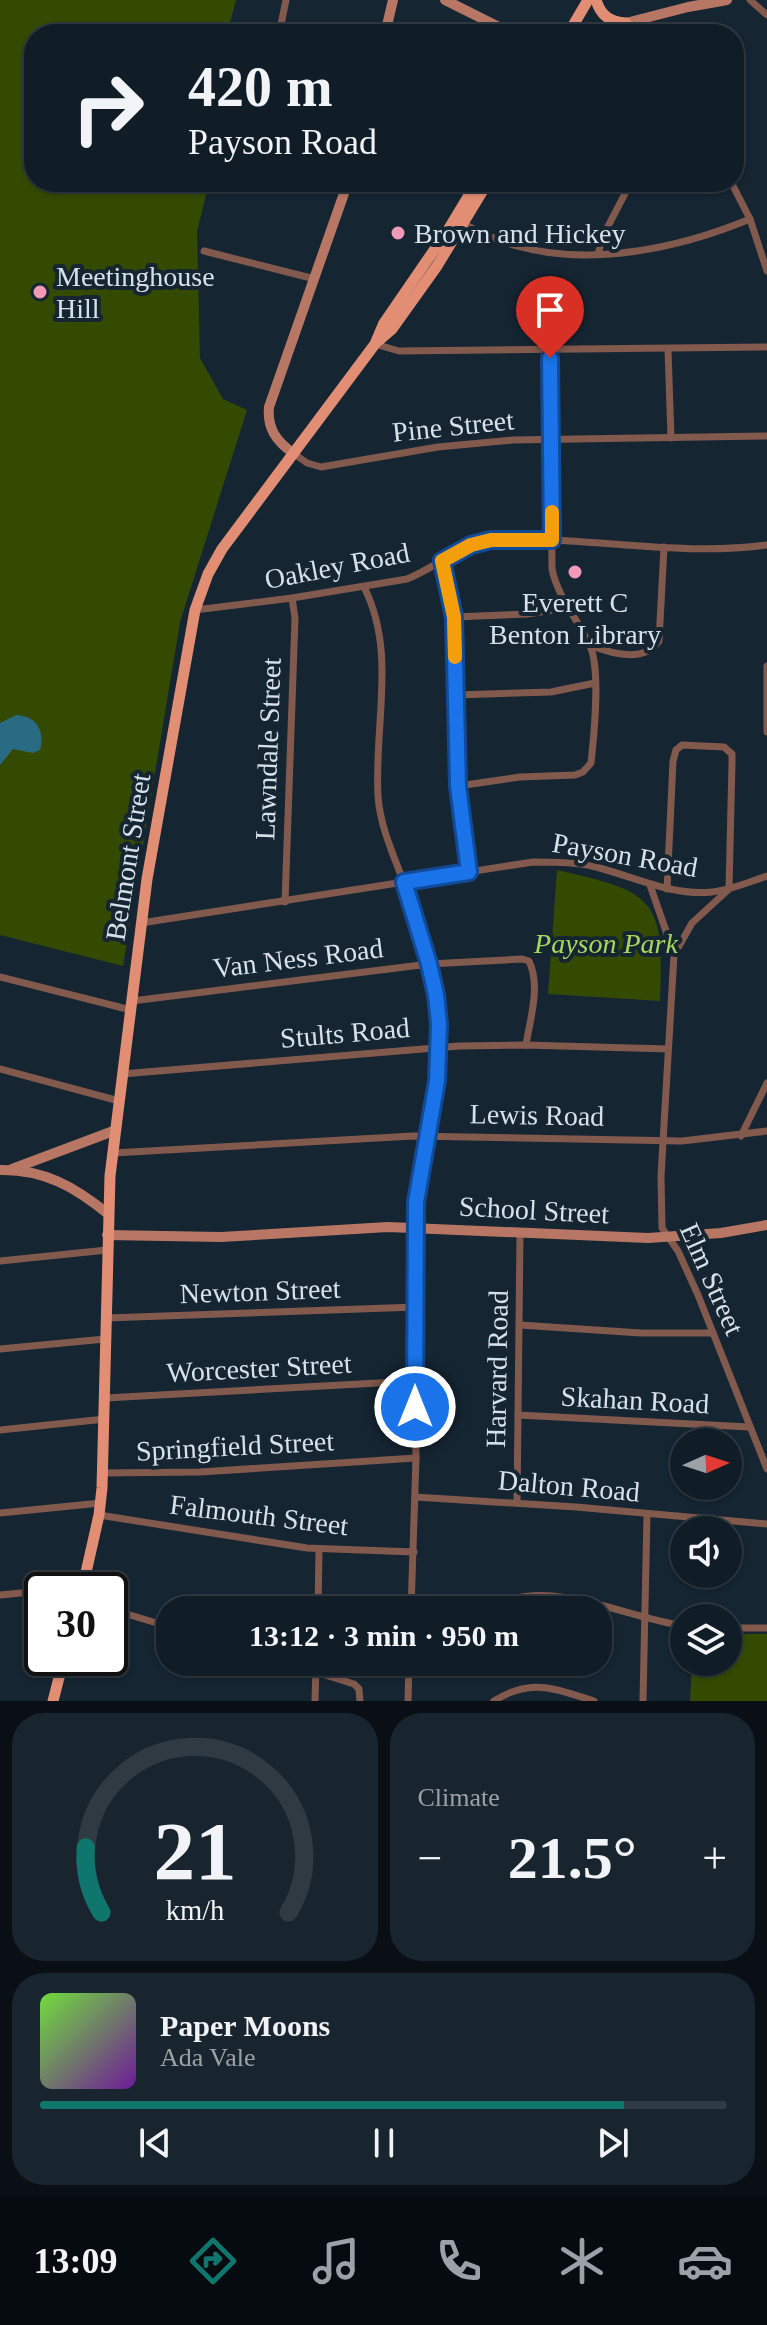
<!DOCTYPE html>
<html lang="en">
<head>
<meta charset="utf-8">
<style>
	:root { --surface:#101c26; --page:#19252e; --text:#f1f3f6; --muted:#9ca1a7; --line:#303a43; --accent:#0f766e }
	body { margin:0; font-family:Georgia,serif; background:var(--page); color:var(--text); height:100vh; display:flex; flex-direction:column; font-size:30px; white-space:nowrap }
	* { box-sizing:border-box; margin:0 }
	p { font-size:26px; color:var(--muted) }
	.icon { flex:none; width:44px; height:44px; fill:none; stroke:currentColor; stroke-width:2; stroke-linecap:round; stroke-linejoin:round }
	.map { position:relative; height:1701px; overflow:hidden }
	.drawer { display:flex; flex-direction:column; gap:12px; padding:12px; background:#090f15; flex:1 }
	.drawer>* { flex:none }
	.banner { position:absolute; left:24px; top:24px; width:720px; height:168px; border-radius:32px; box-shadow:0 2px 6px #0004,0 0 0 2px var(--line); background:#101c26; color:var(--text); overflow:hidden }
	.needle { width:52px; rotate:87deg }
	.buttons { position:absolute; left:670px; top:1428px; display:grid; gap:16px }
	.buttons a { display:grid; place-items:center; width:72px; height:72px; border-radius:50%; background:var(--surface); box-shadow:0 2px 6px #0004,0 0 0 2px var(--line); font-size:40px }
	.speed { position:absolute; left:24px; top:1572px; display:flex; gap:16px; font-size:40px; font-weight:700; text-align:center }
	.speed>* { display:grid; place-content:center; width:104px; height:104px; border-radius:50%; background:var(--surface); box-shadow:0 2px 6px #0004,0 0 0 2px var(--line); line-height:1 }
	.speed .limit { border:4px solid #111; border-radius:12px; background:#fff; color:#111 }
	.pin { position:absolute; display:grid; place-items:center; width:68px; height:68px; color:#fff; margin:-82px -34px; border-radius:50% 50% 50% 0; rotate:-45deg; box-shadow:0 0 8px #0007 }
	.pin .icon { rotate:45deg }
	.me { position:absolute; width:88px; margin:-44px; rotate:0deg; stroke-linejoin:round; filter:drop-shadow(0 0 6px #0008) }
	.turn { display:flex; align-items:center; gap:28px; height:168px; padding:0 32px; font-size:36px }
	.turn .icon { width:104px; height:104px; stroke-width:2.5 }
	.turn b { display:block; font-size:56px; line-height:68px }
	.big { font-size:60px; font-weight:600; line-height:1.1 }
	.drawer .widget { flex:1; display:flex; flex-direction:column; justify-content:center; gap:12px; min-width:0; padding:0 28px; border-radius:32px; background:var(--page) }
	.drawer .dial { align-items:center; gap:0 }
	.dial svg { height:208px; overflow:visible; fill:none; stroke:var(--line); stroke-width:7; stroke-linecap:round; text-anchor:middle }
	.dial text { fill:var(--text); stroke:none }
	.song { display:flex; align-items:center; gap:24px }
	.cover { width:96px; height:96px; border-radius:12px; background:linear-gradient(135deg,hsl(100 70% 55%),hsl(280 70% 35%)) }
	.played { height:8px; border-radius:4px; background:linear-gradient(90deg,var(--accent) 85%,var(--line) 85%) }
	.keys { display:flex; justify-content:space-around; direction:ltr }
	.heat { display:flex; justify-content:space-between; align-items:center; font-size:44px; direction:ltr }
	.drawer .tiles { flex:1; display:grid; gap:12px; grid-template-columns:1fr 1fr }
	.widget:last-child { grid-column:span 2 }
	.trip { position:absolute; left:156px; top:1596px; width:456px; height:80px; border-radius:32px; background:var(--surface); box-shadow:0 2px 6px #0004,0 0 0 2px var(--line); font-weight:600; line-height:80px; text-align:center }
	.dock { display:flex; height:128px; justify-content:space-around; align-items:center; background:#060b0f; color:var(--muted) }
	.dock .icon { width:56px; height:56px }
	.dock .selected { color:var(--accent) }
	.dock b { font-size:36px; color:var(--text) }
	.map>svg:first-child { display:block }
	.green { fill:#344a01 }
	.water { fill:#2a6b84 }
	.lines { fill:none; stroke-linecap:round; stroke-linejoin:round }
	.street { stroke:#82594d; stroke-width:7 }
	.secondary { stroke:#b77764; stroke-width:10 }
	.primary { stroke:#e18e75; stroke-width:11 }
	.route-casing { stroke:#114b97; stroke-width:20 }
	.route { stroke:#1a73e8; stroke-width:14 }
	.slow { stroke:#f59e0b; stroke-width:14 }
	.poi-dot { fill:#f09ab7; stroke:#152532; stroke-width:3 }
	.labels { text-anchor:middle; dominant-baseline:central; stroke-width:8; stroke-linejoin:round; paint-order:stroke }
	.poi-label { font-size:28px; fill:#d7e1ea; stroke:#152532; text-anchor:start }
	.street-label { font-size:28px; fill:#d7e1ea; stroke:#152532 }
	.park-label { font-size:28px; font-style:italic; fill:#a9d65d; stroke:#152532 }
</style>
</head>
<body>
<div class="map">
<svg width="767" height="1701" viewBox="0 0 767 1701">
	<rect width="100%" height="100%" fill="#152532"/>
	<g class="green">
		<polygon points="0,0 236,0 227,34 34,34 34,182 209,182 197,232 200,358 223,399 247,410 180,622 123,966 0,935"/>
		<path d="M 557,870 C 656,892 664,899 660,1001 L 548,994 Z"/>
		<polygon points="728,1634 767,1634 767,1701 690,1701 692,1662 728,1662"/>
	</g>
	<path class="water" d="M 16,715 C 37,716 45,731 40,750 L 33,753 L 13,749 L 0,765 L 0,723 Z"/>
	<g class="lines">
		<g class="street">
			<polyline points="750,0 767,15"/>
			<polyline points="279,34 286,0"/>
			<polyline points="731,182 750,219 767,271"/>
			<path d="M 460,222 C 478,231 497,241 517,246 C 592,267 680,248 750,219"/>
			<polyline points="204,251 315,279"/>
			<polyline points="598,254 604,234 631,182"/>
			<polyline points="375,344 399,351 767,347"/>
			<polyline points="668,349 671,438"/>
			<polyline points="293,453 307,463 321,467 438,447 513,440 767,436"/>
			<path d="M 442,561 C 460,619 453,678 455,738 C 457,783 464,827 469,872"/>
			<path d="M 364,587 C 397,652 374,724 378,796 C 380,826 393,854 404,883 C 417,919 429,956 436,994 C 451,1072 419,1150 414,1228 L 416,1458 L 411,1610"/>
			<path d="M 195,610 L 292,598 L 407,579 C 435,568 460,545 490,540 C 516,537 545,540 570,541 C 636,545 702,554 767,545"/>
			<polyline points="454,617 527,614 568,608"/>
			<path d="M 590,645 C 612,654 644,663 659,641 L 664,547"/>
			<polyline points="767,666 767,732"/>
			<polyline points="455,695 551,692 595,683"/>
			<path d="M 458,786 L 520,777 L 575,775 L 583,772 L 591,763 C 594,735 601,670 590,646 C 578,619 558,598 552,569 L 550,350"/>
			<polyline points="650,885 674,954"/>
			<polyline points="667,889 673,761 676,750 682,745 724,747 732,754 732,763 729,889 692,923 674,955 661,1176 662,1228 678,1251 698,1295 767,1469"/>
			<polyline points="285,902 295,618 292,598"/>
			<path d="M 141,923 L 533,862 C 555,862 575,862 596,867 C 635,877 671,896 712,892 C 731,890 749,882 767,876"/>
			<polyline points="0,977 131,1010"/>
			<path d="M 132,1001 L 429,964 L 522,959 L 529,961 C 541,986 530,1019 526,1045"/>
			<polyline points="0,1069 119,1101"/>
			<polyline points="122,1074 459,1046 526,1045 668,1049"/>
			<polyline points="741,1136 767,1083"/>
			<polyline points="113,1153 413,1136 682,1141 767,1131"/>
			<polyline points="0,1261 107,1250"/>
			<polyline points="106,1318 416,1307"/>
			<polyline points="520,1325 641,1333 713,1333"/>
			<polyline points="0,1349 105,1339"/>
			<polyline points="105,1398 415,1381"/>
			<polyline points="518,1415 749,1427"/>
			<polyline points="0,1430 105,1419"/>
			<polyline points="103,1473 200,1472 416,1458"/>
			<polyline points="415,1497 576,1507 767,1524"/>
			<polyline points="517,1503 520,1235"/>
			<polyline points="0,1513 101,1503"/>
			<polyline points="99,1515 307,1548 414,1552"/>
			<polyline points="50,1590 82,1587"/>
			<polyline points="0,1595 42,1591"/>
			<path d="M 411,1606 C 436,1606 461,1607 485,1603 C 508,1599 529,1594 552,1596 C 598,1600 639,1619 684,1626"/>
			<polyline points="110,1609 170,1627"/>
			<polyline points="318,1610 319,1549"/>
			<polyline points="728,1628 767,1628"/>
			<polyline points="284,1662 354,1684 359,1689 360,1701"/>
			<polyline points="315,1701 316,1662"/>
			<polyline points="408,1701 409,1662"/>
			<path d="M 494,1701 C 532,1677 554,1689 594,1701"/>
			<polyline points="643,1701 647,1514"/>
		</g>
		<g class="secondary">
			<polyline points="445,0 513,34"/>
			<polyline points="385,34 393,0"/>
			<polyline points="583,34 688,7 727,0"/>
			<path d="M 293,453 C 276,441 267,428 269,407 L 348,182"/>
			<polyline points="12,1169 116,1130"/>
			<path d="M 0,1170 C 44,1169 75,1187 108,1214"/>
			<polyline points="107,1235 221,1237 388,1227 648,1238 721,1233 767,1225"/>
		</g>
		<g class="primary">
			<path d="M 596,0 C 601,16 610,22 626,23"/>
			<polyline points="568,34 588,0"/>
			<polyline points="378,341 392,329 437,266 488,182"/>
			<polyline points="82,1590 99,1515 102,1488 110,1176 147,879 195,610 208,574 222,549 375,344 384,323 448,230 477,182"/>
			<polyline points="53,1701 64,1658"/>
		</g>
	</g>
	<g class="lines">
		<defs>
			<polyline id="route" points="415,1407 416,1202 437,1081 439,1024 436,995 429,964 404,882 469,872 458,786 454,617 442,561 471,545 491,540 552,540 550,358"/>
		</defs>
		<use href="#route" class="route-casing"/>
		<use href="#route" class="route"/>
		<polyline class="slow" points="455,657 454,617 442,561 471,545 491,540 552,540 552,512"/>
	</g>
	<g class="poi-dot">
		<circle cx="398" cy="233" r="8"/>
		<circle cx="40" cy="292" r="8"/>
		<circle cx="575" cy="572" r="8"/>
	</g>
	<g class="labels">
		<g class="poi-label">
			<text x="414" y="233">Brown and Hickey</text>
			<text x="56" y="276">Meetinghouse<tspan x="56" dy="32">Hill</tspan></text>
			<text x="575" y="602" text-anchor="middle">Everett C<tspan x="575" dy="32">Benton Library</tspan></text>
		</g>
		<g class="street-label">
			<text transform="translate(453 426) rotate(-6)">Pine Street</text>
			<text transform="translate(337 566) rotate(-11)">Oakley Road</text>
			<text transform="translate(268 749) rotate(-88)">Lawndale Street</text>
			<text transform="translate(625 855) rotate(10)">Payson Road</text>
			<text transform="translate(128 857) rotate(-81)">Belmont Street</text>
			<text transform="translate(298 958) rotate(-7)">Van Ness Road</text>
			<text transform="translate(345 1033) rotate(-5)">Stults Road</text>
			<text transform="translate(537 1115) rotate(1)">Lewis Road</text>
			<text transform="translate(534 1210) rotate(3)">School Street</text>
			<text transform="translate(712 1279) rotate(66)">Elm Street</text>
			<text transform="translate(260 1291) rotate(-2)">Newton Street</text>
			<text transform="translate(259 1368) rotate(-3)">Worcester Street</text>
			<text transform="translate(497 1369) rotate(-89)">Harvard Road</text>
			<text transform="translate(635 1400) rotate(3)">Skahan Road</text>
			<text transform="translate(235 1446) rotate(-3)">Springfield Street</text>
			<text transform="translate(569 1486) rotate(5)">Dalton Road</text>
			<text transform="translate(259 1515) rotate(7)">Falmouth Street</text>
		</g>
		<g class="park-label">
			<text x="606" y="943">Payson Park</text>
		</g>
	</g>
</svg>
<div class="buttons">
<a><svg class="needle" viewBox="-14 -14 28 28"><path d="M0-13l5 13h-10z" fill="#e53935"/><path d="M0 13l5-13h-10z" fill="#9ca1a7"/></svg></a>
<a><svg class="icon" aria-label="sound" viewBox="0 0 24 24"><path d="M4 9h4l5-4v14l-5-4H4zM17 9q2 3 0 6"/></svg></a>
<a><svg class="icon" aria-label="layers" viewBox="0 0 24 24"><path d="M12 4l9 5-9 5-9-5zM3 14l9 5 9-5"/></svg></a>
</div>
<div class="speed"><div class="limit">30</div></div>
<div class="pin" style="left:550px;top:358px;background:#d93025"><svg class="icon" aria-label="arrive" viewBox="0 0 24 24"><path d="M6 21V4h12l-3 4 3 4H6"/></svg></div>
<svg class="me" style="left:415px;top:1407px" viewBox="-20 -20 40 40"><circle r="17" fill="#1a73e8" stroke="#fff" stroke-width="3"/><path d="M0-11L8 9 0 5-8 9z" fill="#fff"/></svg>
<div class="trip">13:12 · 3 min · 950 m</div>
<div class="banner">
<div class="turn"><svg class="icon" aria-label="right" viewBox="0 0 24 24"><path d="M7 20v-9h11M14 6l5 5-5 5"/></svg><div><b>420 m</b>Payson Road</div></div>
</div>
</div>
<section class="drawer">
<div class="tiles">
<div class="widget dial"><svg viewBox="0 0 100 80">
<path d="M14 69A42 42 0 1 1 86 69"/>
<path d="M14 69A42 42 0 0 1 8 44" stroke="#0f766e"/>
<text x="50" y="56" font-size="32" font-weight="700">21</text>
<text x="50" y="72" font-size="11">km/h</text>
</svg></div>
<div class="widget"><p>Climate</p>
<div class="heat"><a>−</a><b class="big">21.5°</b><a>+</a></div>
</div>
<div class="widget">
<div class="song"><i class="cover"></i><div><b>Paper Moons</b><p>Ada Vale</p></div></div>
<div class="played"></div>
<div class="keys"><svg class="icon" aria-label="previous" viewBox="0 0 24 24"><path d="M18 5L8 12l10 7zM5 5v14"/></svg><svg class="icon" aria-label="pause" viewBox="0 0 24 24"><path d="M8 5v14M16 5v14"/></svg><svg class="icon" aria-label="next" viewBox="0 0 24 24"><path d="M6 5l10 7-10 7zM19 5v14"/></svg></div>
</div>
</div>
</section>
<nav class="dock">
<b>13:09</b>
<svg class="icon selected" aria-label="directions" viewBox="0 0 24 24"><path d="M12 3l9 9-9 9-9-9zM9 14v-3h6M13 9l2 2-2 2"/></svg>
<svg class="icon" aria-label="music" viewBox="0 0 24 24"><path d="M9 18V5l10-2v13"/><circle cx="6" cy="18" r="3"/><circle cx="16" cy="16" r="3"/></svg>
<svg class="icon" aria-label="phone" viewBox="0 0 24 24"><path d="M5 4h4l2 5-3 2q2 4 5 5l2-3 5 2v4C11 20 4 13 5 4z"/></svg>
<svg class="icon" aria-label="climate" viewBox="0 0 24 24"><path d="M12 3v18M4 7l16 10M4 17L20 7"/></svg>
<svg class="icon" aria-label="car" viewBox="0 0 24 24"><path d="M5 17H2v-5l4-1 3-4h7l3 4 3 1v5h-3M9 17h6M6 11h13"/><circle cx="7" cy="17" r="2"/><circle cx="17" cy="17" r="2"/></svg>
</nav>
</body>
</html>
